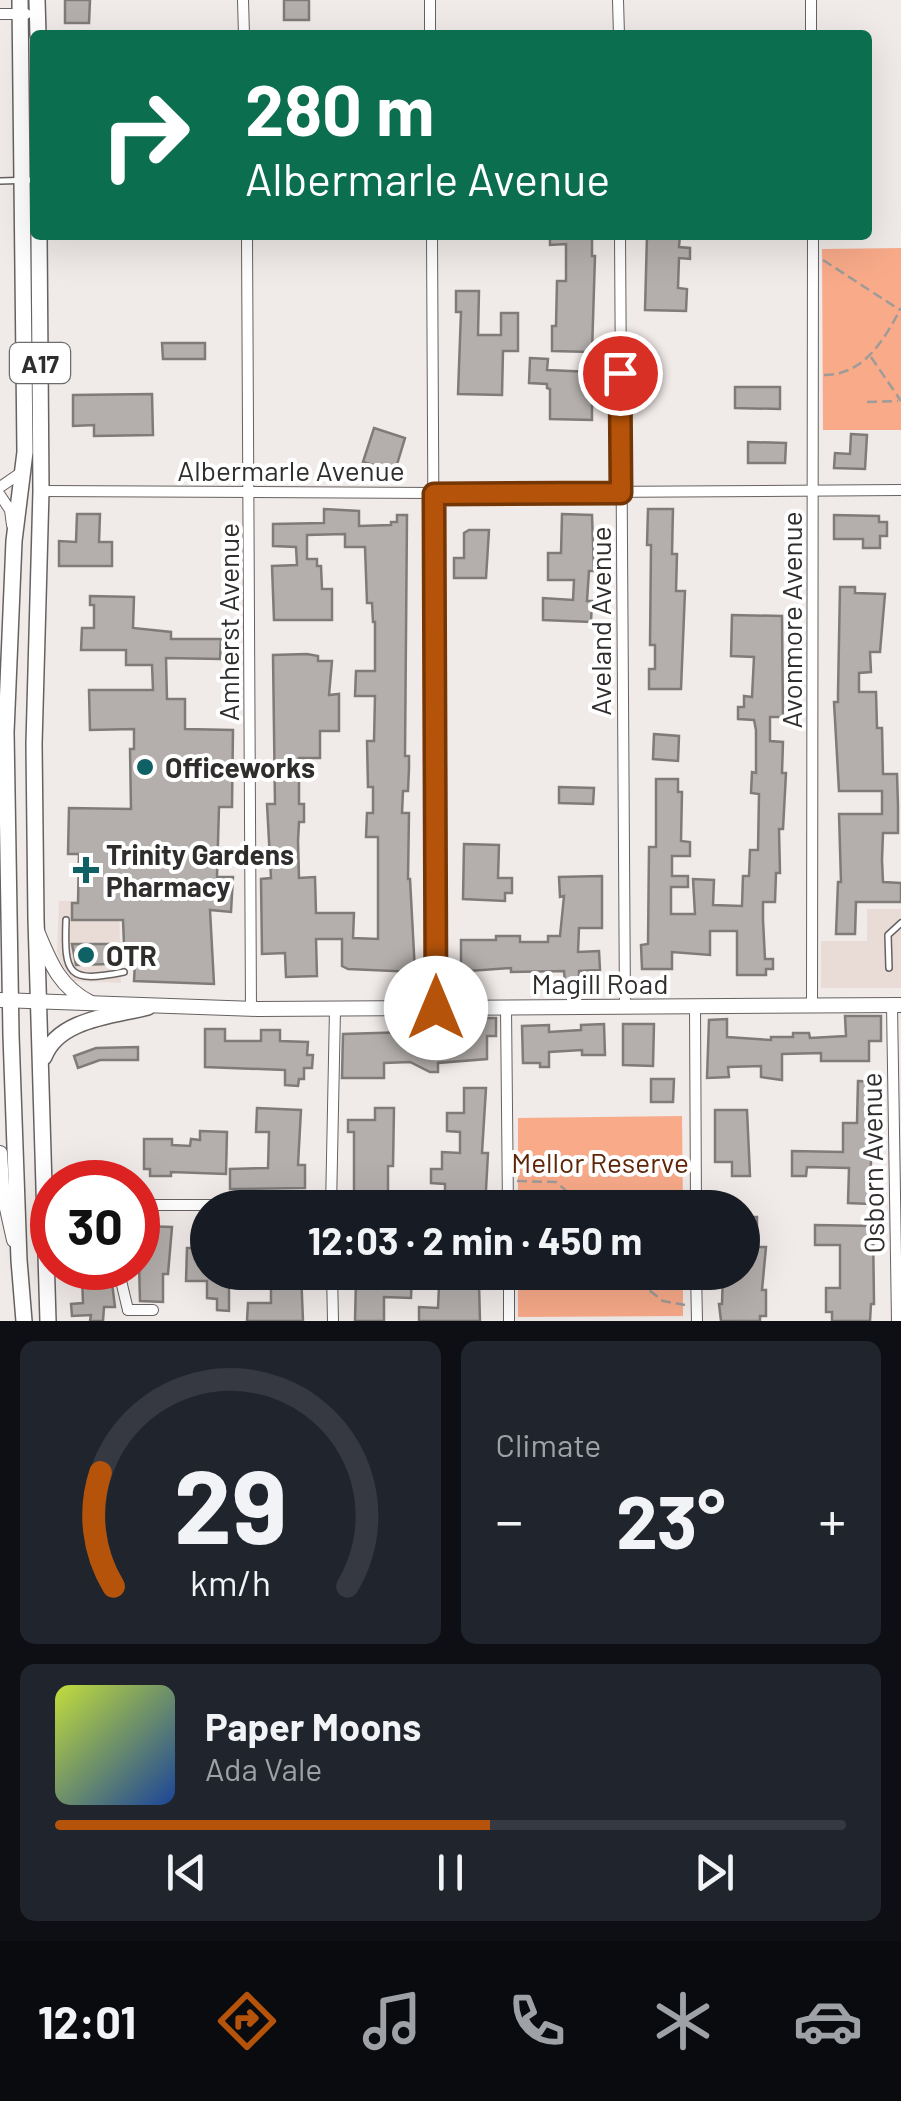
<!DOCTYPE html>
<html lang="en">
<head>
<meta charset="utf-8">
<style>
	:root { --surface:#171b24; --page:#20242c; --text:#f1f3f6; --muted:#9ea1a6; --line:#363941; --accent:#b45309 }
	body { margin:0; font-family:Barlow,sans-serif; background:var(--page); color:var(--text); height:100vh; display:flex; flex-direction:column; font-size:38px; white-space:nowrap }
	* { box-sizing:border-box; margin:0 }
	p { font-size:32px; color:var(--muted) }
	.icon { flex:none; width:55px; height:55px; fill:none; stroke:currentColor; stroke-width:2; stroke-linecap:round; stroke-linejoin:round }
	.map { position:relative; height:1321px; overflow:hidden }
	.drawer { display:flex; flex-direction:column; gap:20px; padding:20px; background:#0d0f14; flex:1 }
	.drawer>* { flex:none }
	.top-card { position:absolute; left:30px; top:30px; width:842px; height:210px; border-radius:10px; box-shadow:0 10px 40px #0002; background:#0b6e4f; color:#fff; overflow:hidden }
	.speed { position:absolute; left:30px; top:1160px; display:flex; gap:20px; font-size:50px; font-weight:700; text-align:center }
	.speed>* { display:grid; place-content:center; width:130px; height:130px; border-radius:50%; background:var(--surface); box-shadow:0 10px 40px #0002; line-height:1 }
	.speed .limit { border:15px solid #d22; background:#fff; color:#111 }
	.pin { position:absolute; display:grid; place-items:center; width:85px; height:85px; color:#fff; margin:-42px; border:5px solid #fff; border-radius:50%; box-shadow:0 2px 10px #0007 }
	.me { position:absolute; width:110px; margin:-55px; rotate:0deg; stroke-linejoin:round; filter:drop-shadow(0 0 8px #0008) }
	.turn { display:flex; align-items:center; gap:35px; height:210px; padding:0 50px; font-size:45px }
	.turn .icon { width:130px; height:130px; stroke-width:2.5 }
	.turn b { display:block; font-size:70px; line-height:85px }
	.big { font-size:75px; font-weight:700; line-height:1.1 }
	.drawer .card { flex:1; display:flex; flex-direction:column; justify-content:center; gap:15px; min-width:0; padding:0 35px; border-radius:15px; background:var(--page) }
	.drawer .dial { align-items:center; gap:0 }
	.dial svg { height:260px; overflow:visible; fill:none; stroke:var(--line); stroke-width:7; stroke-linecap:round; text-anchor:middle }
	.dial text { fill:var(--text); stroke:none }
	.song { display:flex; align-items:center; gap:30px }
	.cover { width:120px; height:120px; border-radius:15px; background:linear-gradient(135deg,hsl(70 70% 55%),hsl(220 70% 35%)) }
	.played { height:10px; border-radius:5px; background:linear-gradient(90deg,var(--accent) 55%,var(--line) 55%) }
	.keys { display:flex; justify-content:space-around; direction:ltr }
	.heat { display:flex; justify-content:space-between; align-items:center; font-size:55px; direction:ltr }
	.drawer .tiles { flex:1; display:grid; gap:20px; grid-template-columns:1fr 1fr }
	.card:last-child { grid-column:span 2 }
	.trip { position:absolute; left:190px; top:1190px; width:570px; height:100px; border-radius:50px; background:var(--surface); box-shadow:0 10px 40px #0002; font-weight:700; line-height:100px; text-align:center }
	.menu { display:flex; height:160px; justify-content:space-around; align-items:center; background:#090b0e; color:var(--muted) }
	.menu .icon { width:70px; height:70px }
	.menu .current { color:var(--accent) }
	.menu b { font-size:45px; color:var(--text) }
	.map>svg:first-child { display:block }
	.built { fill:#e9dcd7 }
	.green { fill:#f8aa89 }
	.building { fill:#b4afad; stroke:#7f7b79; stroke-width:2.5 }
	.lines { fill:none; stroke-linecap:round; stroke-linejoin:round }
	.service-casing { stroke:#676261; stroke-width:8 }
	.minor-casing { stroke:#676261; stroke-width:12 }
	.secondary-casing { stroke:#676261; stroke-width:16 }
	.trunk-casing { stroke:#676261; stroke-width:18 }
	.path { stroke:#9f9b99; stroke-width:2.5; stroke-dasharray:10 5; stroke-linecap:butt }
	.service { stroke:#fff; stroke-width:5 }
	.minor { stroke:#fff; stroke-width:10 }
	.secondary { stroke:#fff; stroke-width:14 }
	.trunk { stroke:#fff; stroke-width:15 }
	.route-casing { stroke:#753606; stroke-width:25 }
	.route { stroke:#b45309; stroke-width:18 }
	.poi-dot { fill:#106166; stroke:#fff; stroke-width:4 }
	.labels { text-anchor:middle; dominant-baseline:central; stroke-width:8; stroke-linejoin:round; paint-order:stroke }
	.shield { fill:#fff; stroke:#6e6d6c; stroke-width:2.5 }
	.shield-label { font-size:25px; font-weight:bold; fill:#302e2d }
	.street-label { font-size:28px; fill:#302e2d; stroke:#fff }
	.poi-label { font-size:28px; font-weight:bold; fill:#302e2d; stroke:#fff; text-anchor:start }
	.park-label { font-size:28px; fill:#5e2506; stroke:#fff }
</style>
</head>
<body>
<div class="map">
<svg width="901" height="1321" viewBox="0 0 901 1321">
	<rect width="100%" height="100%" fill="#f0eae8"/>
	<g class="built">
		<polygon points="59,901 119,901 121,983 74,981 62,965 57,952"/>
		<polygon points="867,909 901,909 901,988 821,988 821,941 867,941"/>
	</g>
	<g class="green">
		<polygon points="901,248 901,430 823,430 822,249"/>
		<polygon points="682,1116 683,1207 518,1207 518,1118"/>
		<polygon points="518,1273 683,1273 683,1316 518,1317"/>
	</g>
	<g class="building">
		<polygon points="65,0 90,0 89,23 65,23"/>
		<rect x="284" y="0" width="25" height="20"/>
		<polygon points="550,235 592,235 592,256 595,256 592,352 552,351 552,326 556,326 557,281 566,281 566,244 550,245"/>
		<polygon points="647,235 680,235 679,247 690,248 690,259 679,258 678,288 687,289 686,311 645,310"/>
		<polygon points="456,291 479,291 478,335 501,335 501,313 518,313 518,351 503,351 502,395 458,394 461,312 456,312"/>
		<polygon points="162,343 205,343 205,359 163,359"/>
		<polygon points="530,358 548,359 547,370 592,372 592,420 550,419 550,389 547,388 547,384 529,383"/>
		<polygon points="735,387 780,387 780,409 735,408"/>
		<polygon points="152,394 153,435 94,436 94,425 73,426 73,395"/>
		<polygon points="374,428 405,438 395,471 363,462"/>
		<polygon points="851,434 867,435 865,469 834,468 835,453 850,454"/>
		<polygon points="748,442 786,443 785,463 748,463"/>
		<polygon points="324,509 359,511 359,526 391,525 391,522 397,522 397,515 407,515 405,756 409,756 409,768 408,791 403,791 402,813 409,813 408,879 410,879 415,972 348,969 342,966 342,939 316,939 317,976 286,977 285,953 262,954 261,879 271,878 267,804 275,804 273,655 307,654 318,656 318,661 332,661 329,695 339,694 339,731 320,731 320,758 299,758 299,804 304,804 304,822 299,822 298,841 299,878 315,877 316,913 354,913 353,938 378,939 378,837 366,837 367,813 373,813 373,787 368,787 367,741 374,741 375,696 355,696 356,671 375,671 375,622 373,622 372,603 367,603 365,547 345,547 345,534 307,535 307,559 317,559 317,566 321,566 322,589 332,589 332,620 274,620 272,566 297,565 296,547 273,546 273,524 324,523"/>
		<polygon points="648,509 673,509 672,554 677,554 676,591 685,591 681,689 649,689 649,669 655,669 655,645 650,645 651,545 647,545"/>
		<polygon points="77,514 100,514 99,542 112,542 112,566 59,566 59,541 76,542"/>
		<polygon points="562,514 592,515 594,571 589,571 587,601 592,601 591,622 543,620 543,598 573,600 574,580 548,580 548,553 561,553"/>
		<polygon points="834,515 879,516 879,522 887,522 887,536 880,536 880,548 863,548 863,539 834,539"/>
		<polygon points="469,530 489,530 486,578 454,578 454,558 464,558 464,533"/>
		<polygon points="840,587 855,587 855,593 885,594 880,652 870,652 871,672 859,673 859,692 876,692 877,728 882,728 883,774 897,774 898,806 898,833 883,833 882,860 883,882 901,883 901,902 856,902 855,934 836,934 838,882 841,882 839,814 882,814 882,791 839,791 834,702 838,702 838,693"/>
		<polygon points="90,596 134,597 133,628 171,632 171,639 221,639 220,659 166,658 167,699 185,699 185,729 233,730 232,807 219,807 217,877 233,877 231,912 210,910 214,984 134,981 136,944 124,944 123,920 72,920 72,903 78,903 79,854 68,854 69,808 131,809 130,749 134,749 134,729 90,730 89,690 153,690 152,665 126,665 126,650 81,650 82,628 94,628 94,605 90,605"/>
		<polygon points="732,615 782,616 783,717 770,717 770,741 783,742 782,773 786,773 783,829 779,829 780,873 776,873 775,902 763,902 763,920 765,959 773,959 773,969 766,969 766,975 737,975 737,931 710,931 710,955 672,952 672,969 642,969 641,945 648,944 649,847 656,847 656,779 678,779 678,792 682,792 681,841 690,842 690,856 672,856 672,876 688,876 688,887 671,887 671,914 695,914 693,879 714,880 713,905 742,906 743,876 749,876 750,850 758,850 759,794 751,793 752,772 756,773 756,730 754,720 738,719 738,707 744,707 744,696 752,697 754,657 731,656"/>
		<polygon points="654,734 679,736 678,761 653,759"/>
		<polygon points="559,787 594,788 593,804 559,803"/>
		<polygon points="464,844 499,845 498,878 512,878 512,893 505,893 505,901 463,899"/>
		<polygon points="602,876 602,928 579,928 578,952 599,951 600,970 579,971 579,983 565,983 564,971 511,972 511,968 469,971 461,964 461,940 496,940 496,936 520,936 520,942 548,942 548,936 560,936 564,896 560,897 559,877"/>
		<polygon points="72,944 109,944 109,964 76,965"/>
		<polygon points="845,1016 881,1016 881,1041 869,1041 869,1061 821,1061 821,1053 782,1054 782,1080 761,1077 761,1066 728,1067 729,1077 707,1078 709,1020 727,1019 727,1037 771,1040 771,1037 793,1037 793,1033 809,1033 810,1038 846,1036"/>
		<polygon points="458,1018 496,1018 496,1036 487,1036 487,1059 438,1063 438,1072 430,1072 410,1062 384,1063 384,1078 342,1078 343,1034 410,1032 410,1025 458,1026"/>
		<polygon points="604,1024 605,1055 582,1055 582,1050 549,1052 549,1067 540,1067 540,1063 523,1063 522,1026 549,1025 549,1032 581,1030 581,1025"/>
		<polygon points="623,1024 654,1024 653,1066 623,1065"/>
		<polygon points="205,1029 225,1029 225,1041 261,1041 261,1030 280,1030 280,1041 308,1042 307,1055 313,1055 312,1068 304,1068 304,1079 299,1079 298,1086 285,1085 285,1070 205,1067"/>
		<polygon points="138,1047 138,1060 100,1060 78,1068 74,1056 96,1048"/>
		<polygon points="651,1079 674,1079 673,1102 651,1102"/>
		<polygon points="858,1081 877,1082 876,1115 872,1115 870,1204 848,1203 849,1168 807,1167 806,1176 792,1176 792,1151 843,1152 843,1123 857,1123"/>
		<polygon points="464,1088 486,1088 482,1153 488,1153 485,1208 445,1208 445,1184 431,1183 431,1169 442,1169 442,1152 460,1153 460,1132 447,1131 447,1113 464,1113"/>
		<polygon points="257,1108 301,1110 298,1165 305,1165 305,1188 230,1189 230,1169 268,1168 269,1132 256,1132"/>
		<polygon points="375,1108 394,1108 393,1166 388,1166 388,1200 376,1200 376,1208 357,1208 357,1200 354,1200 354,1132 348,1132 348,1120 375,1120"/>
		<polygon points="715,1110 747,1110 750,1176 732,1176 732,1162 715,1162"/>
		<polygon points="200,1131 227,1132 226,1174 171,1172 171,1176 150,1176 150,1169 144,1169 144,1139 172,1139 172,1145 190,1146 191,1139 200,1140"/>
		<polygon points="743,1217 757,1217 757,1247 766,1247 762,1290 766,1290 766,1316 760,1316 760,1321 721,1321 719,1304 722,1304 723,1272 742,1272"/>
		<polygon points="815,1225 873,1226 874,1304 871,1304 870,1321 832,1321 832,1312 826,1312 826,1288 840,1288 840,1245 815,1245"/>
		<polygon points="138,1226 172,1227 168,1274 163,1274 163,1302 140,1301"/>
		<polygon points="187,1248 205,1248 208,1272 229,1272 229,1311 217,1310 217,1299 207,1298 207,1281 186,1281"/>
		<polygon points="271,1272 301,1272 303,1321 247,1321 248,1303 271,1303"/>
		<polygon points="403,1272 412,1273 411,1298 384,1297 384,1321 355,1321 356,1279 402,1280"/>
		<polygon points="453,1272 482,1272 482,1284 479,1284 480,1321 419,1321 419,1307 438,1308 439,1286 453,1286"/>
		<polygon points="111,1275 115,1307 104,1307 103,1321 90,1321 91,1315 72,1316 71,1304 83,1303 82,1276"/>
	</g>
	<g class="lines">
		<defs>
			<g id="service">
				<polyline points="0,181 35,180"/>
				<path d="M 66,920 C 64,976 68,983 124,972"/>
				<polyline points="889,968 888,935 901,923"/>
			</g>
			<g id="minor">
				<polyline points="243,0 244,35"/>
				<polyline points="430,0 430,35"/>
				<polyline points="618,0 619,35"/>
				<polyline points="811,0 811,35"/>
				<polyline points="0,14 26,14"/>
				<polyline points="247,235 251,1009"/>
				<polyline points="432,235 436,1008"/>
				<polyline points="620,235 625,1007"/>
				<polyline points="0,487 22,472"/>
				<polyline points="41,491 435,493 901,490"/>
				<polyline points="0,495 10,510 12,525"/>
				<polyline points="892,1005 897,1321"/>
				<polyline points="812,1006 813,235"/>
				<polyline points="695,1007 696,1208"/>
				<polyline points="506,1008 508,1208"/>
				<polyline points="138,1205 331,1205"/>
				<polyline points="331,1208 335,1009"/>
				<polyline points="118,1268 128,1310"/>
				<polyline points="332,1272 333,1321"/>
				<polyline points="509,1272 509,1321"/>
				<polyline points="696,1272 697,1321"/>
				<polyline points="128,1310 153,1310"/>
			</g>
			<g id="secondary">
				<path d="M 37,931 C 50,962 59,987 91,1003"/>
				<polyline points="0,1000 258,1009 901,1005"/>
				<polyline points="0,1153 2,1186 14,1240"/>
			</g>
			<g id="trunk">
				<polyline points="20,0 25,452 14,541 6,732 11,1035 19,1260 24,1321"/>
				<polyline points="37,0 38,35"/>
				<polyline points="39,235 41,491 34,744 36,919 48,1321"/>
				<path d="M 44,1057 C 58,1019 113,1016 148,1007"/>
			</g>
		</defs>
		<use href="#service" class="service-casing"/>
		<use href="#minor" class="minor-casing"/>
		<use href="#secondary" class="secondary-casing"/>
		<use href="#trunk" class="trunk-casing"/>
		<g class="path">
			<polyline points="823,260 900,310"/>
			<polyline points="871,357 901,401"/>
			<path d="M 824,375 C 864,375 884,340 901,308"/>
			<polyline points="867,402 898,401"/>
			<polyline points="517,1181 556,1182 586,1208"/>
			<polyline points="626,1272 663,1301 685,1305"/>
		</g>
		<use href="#service" class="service"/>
		<use href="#minor" class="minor"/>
		<use href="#secondary" class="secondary"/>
		<use href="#trunk" class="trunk"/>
	</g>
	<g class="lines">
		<defs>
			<polyline id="route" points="436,1008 434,494 621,493 620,373"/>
		</defs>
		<use href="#route" class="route-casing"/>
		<use href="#route" class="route"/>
	</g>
	<g class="poi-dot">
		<circle cx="145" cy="767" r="10"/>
		<path d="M81 855h10v10h10v10h-10v10h-10v-10h-10v-10h10z"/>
		<circle cx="86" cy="955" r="10"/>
	</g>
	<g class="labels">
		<rect class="shield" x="10" y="343" width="60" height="40" rx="8"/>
		<g class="shield-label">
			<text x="40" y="363">A17</text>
		</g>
		<g class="street-label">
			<text x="291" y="470">Albermarle Avenue</text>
			<text transform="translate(791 620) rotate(-90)">Avonmore Avenue</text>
			<text transform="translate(600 621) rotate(-90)">Aveland Avenue</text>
			<text transform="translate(228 622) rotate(-90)">Amherst Avenue</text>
			<text x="600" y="983">Magill Road</text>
			<text transform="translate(872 1163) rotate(-91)">Osborn Avenue</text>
		</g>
		<g class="poi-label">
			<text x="165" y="767">Officeworks</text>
			<text x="106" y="854">Trinity Gardens<tspan x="106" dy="32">Pharmacy</tspan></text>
			<text x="106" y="955">OTR</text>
		</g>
		<g class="park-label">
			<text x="600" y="1162">Mellor Reserve</text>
		</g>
	</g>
</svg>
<div class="speed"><div class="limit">30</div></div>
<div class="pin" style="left:620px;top:373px;background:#d93025"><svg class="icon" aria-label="arrive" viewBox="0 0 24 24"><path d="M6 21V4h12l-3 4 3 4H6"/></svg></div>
<svg class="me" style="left:436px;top:1008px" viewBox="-20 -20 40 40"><circle r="19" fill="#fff"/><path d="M0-13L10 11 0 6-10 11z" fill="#b45309"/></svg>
<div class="trip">12:03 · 2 min · 450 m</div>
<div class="top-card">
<div class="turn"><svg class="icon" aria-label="right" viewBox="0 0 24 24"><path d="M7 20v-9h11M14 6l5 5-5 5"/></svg><div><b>280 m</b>Albermarle Avenue</div></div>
</div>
</div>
<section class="drawer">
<div class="tiles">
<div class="card dial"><svg viewBox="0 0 100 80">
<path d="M14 69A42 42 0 1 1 86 69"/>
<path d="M14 69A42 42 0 0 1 10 34" stroke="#b45309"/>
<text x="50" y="56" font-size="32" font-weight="700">29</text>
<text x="50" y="72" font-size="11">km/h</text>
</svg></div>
<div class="card"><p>Climate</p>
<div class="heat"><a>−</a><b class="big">23°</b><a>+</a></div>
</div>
<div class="card">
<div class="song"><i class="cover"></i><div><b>Paper Moons</b><p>Ada Vale</p></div></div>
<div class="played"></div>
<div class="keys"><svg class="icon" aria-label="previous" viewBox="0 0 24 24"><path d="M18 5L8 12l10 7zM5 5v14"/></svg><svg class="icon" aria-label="pause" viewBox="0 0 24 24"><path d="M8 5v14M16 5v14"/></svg><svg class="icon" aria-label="next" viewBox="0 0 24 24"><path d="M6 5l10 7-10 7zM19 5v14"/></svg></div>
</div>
</div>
</section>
<nav class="menu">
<b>12:01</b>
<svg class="icon current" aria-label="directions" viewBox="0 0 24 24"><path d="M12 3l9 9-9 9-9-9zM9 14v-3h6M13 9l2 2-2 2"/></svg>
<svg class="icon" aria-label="music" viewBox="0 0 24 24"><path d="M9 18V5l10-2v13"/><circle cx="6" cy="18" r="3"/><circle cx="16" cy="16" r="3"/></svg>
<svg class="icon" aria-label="phone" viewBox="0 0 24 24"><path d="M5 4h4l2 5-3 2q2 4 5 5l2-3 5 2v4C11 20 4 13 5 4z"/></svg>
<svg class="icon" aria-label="climate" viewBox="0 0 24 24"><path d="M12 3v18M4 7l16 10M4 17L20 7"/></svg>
<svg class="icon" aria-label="car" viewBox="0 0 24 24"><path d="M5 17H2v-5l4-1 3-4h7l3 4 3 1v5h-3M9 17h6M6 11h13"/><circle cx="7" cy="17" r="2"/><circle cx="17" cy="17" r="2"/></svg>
</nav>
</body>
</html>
